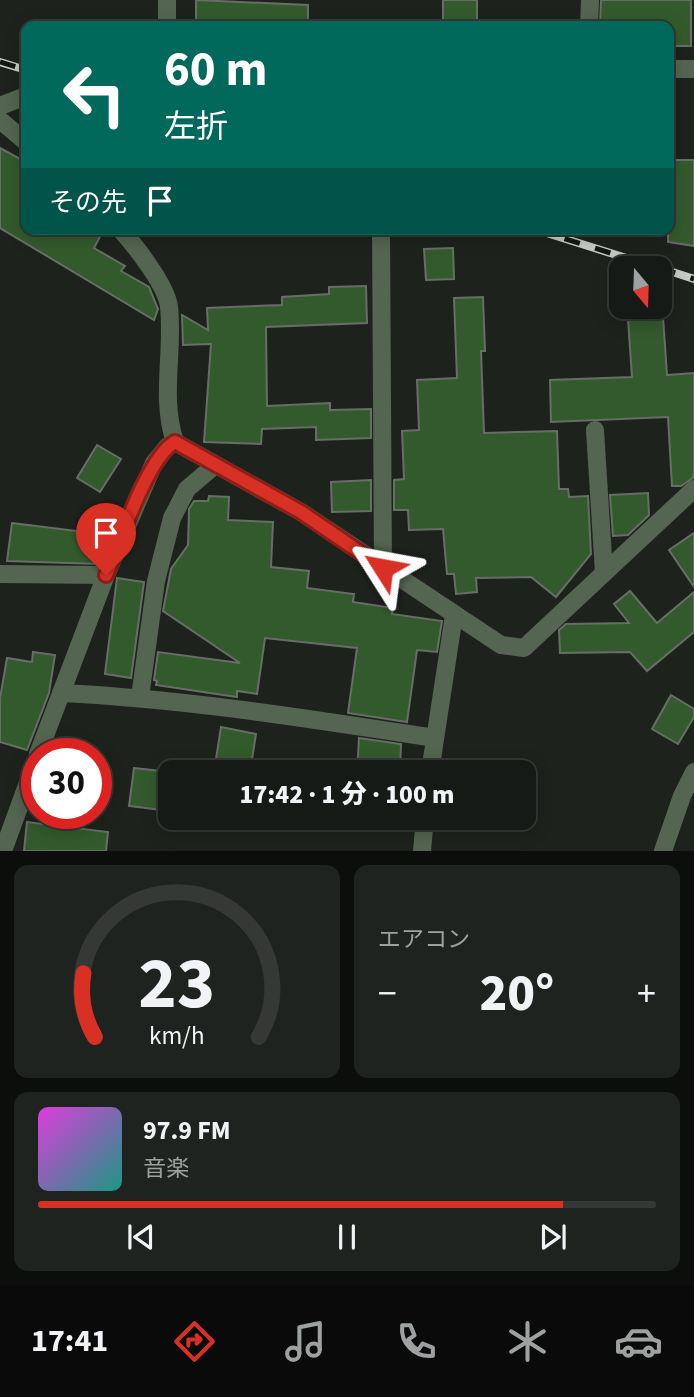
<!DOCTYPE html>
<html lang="ja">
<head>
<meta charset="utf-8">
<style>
	:root { --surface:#161a16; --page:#1f231f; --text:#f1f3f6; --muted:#9ea1a1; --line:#353835; --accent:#d93025 }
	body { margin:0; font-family:"Source Sans 3","Noto Sans JP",sans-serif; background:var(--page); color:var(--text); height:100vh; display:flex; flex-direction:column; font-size:26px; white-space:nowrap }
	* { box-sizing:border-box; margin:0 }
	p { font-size:23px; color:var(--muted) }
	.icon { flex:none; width:38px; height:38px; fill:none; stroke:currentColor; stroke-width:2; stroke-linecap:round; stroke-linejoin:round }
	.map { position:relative; height:851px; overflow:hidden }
	.sheet { display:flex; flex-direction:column; gap:14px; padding:14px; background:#0c0e0c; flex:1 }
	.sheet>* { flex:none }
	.banner { position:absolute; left:21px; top:21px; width:653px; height:214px; border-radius:14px; box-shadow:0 4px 18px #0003,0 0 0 2px var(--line); background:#00695c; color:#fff; overflow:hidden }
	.needle { width:46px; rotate:161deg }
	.controls { position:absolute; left:609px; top:256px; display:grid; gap:14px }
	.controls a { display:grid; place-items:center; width:63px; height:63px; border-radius:14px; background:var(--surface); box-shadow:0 4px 18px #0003,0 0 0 2px var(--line); font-size:35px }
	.speed { position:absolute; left:21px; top:738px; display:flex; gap:14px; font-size:35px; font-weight:700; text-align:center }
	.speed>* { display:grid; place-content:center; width:91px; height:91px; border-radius:50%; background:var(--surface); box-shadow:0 4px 18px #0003,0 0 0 2px var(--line); line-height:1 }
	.speed .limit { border:10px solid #d22; background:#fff; color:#111 }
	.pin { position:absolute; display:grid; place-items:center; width:60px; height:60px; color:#fff; margin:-72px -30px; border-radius:50% 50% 50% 0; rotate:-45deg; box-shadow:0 0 7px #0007 }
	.pin .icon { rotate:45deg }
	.me { position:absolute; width:77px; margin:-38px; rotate:304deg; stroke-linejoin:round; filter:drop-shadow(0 0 5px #0008) }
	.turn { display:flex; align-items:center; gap:24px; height:147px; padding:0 28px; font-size:32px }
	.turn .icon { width:91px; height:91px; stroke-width:2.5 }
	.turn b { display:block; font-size:49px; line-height:60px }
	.then { display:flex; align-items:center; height:66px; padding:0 28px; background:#0003; gap:14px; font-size:26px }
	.big { font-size:52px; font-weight:800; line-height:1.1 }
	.sheet .card { flex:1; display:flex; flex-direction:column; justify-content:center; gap:10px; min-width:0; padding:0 24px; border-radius:14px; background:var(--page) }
	.sheet .dial { align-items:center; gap:0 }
	.dial svg { height:182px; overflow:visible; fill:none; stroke:var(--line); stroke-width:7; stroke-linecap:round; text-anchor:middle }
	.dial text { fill:var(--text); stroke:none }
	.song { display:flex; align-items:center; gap:21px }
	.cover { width:84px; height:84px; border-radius:10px; background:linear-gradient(135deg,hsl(300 70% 55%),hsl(170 70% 35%)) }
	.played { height:7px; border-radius:4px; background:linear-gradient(90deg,var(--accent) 85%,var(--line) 85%) }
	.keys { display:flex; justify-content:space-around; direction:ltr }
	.heat { display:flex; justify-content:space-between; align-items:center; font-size:38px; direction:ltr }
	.sheet .tiles { flex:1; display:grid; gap:14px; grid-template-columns:1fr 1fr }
	.card:last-child { grid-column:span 2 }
	.trip { position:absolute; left:158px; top:760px; width:378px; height:70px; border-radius:14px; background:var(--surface); box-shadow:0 4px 18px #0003,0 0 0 2px var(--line); font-weight:800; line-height:70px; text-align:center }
	.dock { display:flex; height:112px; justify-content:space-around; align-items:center; background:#090a09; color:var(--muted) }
	.dock .icon { width:49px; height:49px }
	.dock .current { color:var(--accent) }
	.dock b { font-size:32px; color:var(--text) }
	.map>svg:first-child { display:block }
	.building { fill:#335a2d; stroke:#686d68; stroke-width:2 }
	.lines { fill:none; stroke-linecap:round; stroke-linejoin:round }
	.minor { stroke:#546551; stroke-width:18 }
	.rail-casing { stroke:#c8cbc8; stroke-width:8 }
	.rail { stroke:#141814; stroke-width:5; stroke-dasharray:16; stroke-linecap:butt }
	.route-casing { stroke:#8d1f18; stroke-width:18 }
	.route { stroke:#d93025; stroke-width:12 }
</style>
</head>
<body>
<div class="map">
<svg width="694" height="851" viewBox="0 0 694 851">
	<rect width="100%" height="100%" fill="#1e221d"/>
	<g class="building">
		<polygon points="196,0 308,5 308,26 196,26"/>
		<rect x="443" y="0" width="34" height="26"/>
		<polygon points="601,0 691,0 691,46 668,46 668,26 600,26"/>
		<polygon points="0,148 26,162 26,229 104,229 94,248 125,266 121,271 149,287 158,309 154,320 0,228"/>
		<polygon points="668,160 694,160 694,246 668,242"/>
		<polygon points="453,248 454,279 426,280 424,249"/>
		<polygon points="366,286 367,323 266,327 267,406 330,403 330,410 371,409 371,438 316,440 316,427 262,429 261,444 204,442 211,344 183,345 182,315 208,330 207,308 282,305 282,297 329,294 329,287"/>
		<polygon points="483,297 485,351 481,351 484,433 557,431 559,489 568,489 569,497 588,496 591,554 556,597 531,577 476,578 477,592 456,594 454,574 447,574 443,529 409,530 408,510 394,510 394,480 404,479 402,431 419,430 417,380 457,378 454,298"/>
		<polygon points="663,317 667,375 694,373 694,472 693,478 681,486 672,486 668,417 551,422 550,380 632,377 628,319"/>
		<polygon points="97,445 121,459 100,492 77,478"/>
		<polygon points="371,480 371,511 332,512 331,482"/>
		<polygon points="648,493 649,515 628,535 613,536 610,495"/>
		<polygon points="209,496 229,497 228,520 273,522 271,567 309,571 307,588 354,594 353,602 393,608 392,614 442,621 437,652 417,650 407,722 348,713 357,648 265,638 257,694 237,691 237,697 156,685 157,681 154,680 158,652 240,663 163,611 171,569 188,545 189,509 194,501 208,501"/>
		<polygon points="12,523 84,532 85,523 105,525 99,564 7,561"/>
		<polygon points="694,533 694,587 669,550"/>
		<polygon points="117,578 144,582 131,678 105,674"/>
		<polygon points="630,591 657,623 694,592 694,632 647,671 630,652 560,653 559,630 566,624 629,623 614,604"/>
		<polygon points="33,652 55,655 49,693 27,750 0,742 0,698 7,658 32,662"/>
		<polygon points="671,695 694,709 694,717 678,744 652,729"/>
		<polygon points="221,727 256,734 250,772 214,772"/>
		<polygon points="359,738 401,744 400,772 357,772"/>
		<polygon points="134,768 170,772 170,811 129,806"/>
		<polygon points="27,822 108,832 106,851 24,851"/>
	</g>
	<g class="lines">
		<g class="minor">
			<polyline points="167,0 167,26"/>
			<polyline points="589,26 590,0"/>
			<polyline points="668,69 694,69"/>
			<polyline points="0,106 26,96"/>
			<polyline points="0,120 26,142"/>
			<path d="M 120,229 C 134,244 167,286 169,307 C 174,351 160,398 175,442 L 301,512 L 501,645 L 524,648 L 694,489"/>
			<polyline points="381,229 383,568"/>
			<polyline points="595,430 604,573"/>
			<polyline points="0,574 106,575"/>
			<path d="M 61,693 C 187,699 310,719 435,738"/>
			<polyline points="140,697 156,581 172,518 187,489 214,466"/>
			<polyline points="38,754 106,575 154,463 168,446 175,442"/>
			<polyline points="430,772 454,615"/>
			<polyline points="3,851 37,758"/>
			<polyline points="422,851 425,817"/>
			<polyline points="663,851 682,796 694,772"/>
		</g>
		<defs>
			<g id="rail">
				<polyline points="0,62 26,70"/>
				<polyline points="534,229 658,268"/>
				<polyline points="660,268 694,279"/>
			</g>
		</defs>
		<use href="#rail" class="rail-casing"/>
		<use href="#rail" class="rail"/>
	</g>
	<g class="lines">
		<defs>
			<path id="route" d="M 106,575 C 119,544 148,456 175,442 L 301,512 L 383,568"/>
		</defs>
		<use href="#route" class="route-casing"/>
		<use href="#route" class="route"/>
	</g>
</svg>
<div class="controls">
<a><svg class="needle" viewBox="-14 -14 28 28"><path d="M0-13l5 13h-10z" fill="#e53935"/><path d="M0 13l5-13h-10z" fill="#9ea1a1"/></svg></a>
</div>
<div class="speed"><div class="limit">30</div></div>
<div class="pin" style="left:106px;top:575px;background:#d93025"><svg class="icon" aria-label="arrive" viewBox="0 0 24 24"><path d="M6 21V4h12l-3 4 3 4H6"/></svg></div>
<svg class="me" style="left:383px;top:568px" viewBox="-20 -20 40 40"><path d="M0-17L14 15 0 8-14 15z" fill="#d93025" stroke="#fff" stroke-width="4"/></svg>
<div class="trip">17:42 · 1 分 · 100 m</div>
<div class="banner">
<div class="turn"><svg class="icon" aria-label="left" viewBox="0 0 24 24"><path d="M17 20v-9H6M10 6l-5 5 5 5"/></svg><div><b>60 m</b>左折</div></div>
<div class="then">その先<svg class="icon" aria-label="arrive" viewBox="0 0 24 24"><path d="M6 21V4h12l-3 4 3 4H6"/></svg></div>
</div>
</div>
<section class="sheet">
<div class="tiles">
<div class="card dial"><svg viewBox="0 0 100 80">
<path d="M14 69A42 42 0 1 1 86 69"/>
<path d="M14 69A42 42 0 0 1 9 41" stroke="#d93025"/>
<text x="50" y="56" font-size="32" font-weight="700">23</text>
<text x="50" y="72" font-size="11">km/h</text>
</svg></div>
<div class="card"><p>エアコン</p>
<div class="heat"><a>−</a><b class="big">20°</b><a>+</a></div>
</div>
<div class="card">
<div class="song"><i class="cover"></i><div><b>97.9 FM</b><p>音楽</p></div></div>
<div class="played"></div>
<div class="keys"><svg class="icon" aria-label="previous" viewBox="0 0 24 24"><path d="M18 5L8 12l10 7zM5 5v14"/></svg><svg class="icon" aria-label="pause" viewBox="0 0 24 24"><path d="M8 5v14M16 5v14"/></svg><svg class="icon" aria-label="next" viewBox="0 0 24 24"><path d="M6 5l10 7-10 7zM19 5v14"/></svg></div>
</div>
</div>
</section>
<nav class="dock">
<b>17:41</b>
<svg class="icon current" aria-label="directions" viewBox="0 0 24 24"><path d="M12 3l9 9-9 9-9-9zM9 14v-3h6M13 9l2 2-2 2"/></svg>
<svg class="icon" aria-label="music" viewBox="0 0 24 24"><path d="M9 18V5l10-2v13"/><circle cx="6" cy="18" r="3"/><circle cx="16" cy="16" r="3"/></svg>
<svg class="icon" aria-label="phone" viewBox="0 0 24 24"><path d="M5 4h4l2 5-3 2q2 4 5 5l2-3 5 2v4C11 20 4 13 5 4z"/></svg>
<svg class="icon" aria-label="climate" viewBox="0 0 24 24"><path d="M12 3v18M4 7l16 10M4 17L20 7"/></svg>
<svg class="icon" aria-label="car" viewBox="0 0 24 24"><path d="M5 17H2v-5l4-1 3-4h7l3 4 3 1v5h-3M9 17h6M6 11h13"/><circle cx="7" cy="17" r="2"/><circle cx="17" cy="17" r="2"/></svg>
</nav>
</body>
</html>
